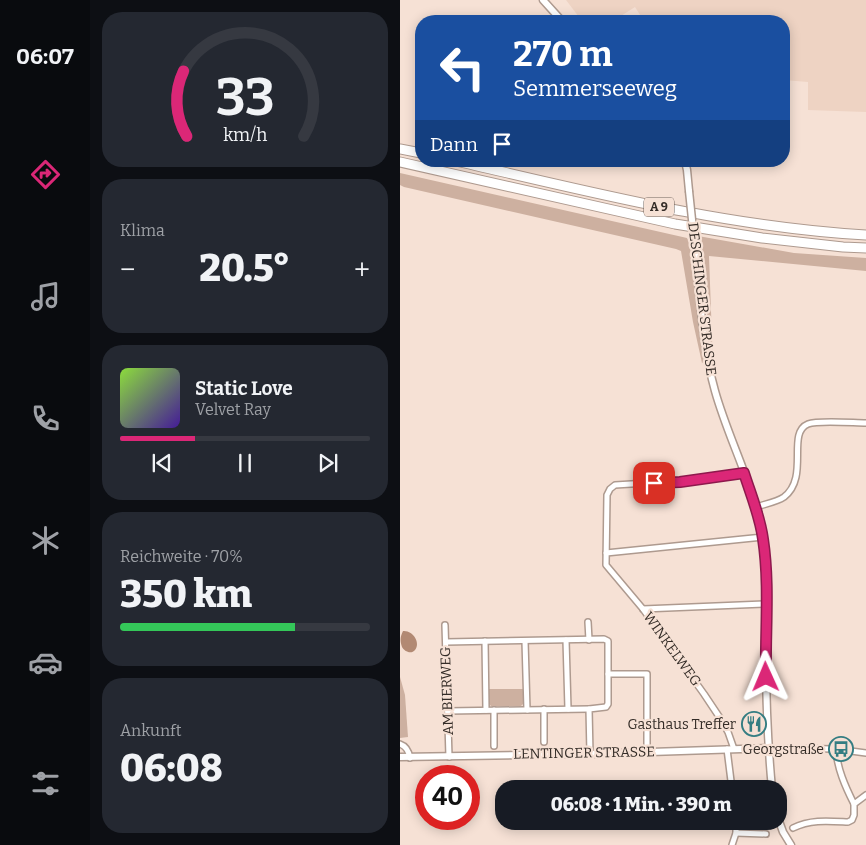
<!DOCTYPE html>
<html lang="de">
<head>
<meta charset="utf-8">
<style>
	:root { --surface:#171b24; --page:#242831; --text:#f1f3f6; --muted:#9ea1a6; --line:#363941; --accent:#db2777 }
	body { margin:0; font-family:Bitter,serif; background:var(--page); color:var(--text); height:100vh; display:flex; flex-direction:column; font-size:19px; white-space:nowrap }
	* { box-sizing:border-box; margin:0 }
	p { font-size:16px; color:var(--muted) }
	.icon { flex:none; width:28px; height:28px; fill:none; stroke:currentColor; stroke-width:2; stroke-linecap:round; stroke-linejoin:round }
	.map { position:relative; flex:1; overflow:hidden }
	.panel { display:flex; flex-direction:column; gap:12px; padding:12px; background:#0d0f14; width:310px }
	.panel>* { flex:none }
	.banner { position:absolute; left:15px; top:15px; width:375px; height:152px; border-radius:20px; box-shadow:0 2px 12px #0003; background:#1a4fa0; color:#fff; overflow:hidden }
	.speed { position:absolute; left:15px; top:765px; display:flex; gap:10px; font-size:25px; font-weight:700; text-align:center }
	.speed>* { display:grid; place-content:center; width:65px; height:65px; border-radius:50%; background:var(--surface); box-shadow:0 2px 12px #0003; line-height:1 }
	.speed .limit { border:8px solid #d22; background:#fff; color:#111 }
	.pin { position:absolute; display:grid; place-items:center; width:42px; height:42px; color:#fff; margin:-21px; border-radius:10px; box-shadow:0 2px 8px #0006 }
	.me { position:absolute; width:55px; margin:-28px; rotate:359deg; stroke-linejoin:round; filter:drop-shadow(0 0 4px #0008) }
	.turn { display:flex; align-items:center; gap:18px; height:105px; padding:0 15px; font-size:22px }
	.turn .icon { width:65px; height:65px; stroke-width:2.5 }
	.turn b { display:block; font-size:35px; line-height:42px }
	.then { display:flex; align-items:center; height:48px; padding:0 15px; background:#0003; gap:10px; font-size:19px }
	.big { font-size:38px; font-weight:800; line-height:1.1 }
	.panel .tile { flex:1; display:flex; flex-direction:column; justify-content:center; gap:8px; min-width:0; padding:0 18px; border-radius:20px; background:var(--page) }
	.panel .dial { align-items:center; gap:0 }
	.dial svg { height:130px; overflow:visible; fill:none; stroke:var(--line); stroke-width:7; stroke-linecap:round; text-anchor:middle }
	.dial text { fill:var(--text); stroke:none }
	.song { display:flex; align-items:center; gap:15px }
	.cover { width:60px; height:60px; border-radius:8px; background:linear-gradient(135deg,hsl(90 70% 55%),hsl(260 70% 35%)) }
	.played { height:5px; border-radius:2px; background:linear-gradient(90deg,var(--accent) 30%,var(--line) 30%) }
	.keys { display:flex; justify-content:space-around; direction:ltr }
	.heat { display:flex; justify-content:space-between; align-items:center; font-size:28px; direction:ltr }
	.charge { height:8px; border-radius:4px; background:linear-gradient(90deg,#34c759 70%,var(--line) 0) }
	.trip { position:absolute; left:95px; top:780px; width:292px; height:50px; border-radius:20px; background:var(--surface); box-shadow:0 2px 12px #0003; font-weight:800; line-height:50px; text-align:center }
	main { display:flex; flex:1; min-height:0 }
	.menu { display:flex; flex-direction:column; width:90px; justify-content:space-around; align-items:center; background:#090b0e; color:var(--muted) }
	.menu .icon { width:35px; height:35px }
	.menu .selected { color:var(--accent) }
	.menu b { font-size:22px; color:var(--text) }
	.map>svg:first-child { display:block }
	.built { fill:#eed3c3 }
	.green { fill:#cdb0a0 }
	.water { fill:#b28973 }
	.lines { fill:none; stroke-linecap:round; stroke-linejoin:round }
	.minor-casing { stroke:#ae9a8f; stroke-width:8 }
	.tertiary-casing { stroke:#ae9a8f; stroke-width:9 }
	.motorway-casing { stroke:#ae9a8f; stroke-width:11 }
	.minor { stroke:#fff; stroke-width:5 }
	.tertiary { stroke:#fff; stroke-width:6 }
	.motorway { stroke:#fff; stroke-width:9 }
	.tertiary-bridge-casing { stroke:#ae9a8f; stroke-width:9; stroke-linecap:butt }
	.tertiary-bridge { stroke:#fff; stroke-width:6 }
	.route-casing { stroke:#8e194d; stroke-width:12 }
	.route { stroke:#db2777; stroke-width:9 }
	.labels { text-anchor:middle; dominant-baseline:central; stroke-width:4.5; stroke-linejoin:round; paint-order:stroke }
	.shield { fill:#f6e1d5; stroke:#6e625b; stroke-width:1 }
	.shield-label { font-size:12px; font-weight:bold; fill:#342c27 }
	.street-label { font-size:14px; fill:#342c27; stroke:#f6e1d5 }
	.poi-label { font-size:14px; fill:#342c27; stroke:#f6e1d5; text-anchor:end }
</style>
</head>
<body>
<main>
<nav class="menu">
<b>06:07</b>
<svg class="icon selected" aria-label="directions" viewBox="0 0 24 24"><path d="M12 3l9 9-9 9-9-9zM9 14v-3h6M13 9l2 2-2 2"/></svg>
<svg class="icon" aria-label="music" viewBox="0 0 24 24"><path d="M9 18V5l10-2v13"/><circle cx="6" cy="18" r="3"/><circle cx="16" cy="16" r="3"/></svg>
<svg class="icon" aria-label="phone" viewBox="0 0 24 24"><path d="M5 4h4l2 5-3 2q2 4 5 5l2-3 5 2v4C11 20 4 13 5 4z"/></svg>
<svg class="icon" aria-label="climate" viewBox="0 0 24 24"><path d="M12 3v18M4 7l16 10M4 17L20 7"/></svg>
<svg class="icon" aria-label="car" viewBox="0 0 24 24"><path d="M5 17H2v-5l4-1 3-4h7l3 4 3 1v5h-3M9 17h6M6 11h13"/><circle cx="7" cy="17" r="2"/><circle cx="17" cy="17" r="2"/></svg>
<svg class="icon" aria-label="filters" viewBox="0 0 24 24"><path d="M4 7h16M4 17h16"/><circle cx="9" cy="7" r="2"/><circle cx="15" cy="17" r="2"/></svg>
</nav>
<section class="panel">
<div class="tile dial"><svg viewBox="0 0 100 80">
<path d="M14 69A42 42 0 1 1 86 69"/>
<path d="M14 69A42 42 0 0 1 12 29" stroke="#db2777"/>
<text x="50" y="56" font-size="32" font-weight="700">33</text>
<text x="50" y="72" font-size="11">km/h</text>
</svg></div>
<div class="tile"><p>Klima</p>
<div class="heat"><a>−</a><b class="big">20.5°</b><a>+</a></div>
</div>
<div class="tile">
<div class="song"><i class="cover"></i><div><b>Static Love</b><p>Velvet Ray</p></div></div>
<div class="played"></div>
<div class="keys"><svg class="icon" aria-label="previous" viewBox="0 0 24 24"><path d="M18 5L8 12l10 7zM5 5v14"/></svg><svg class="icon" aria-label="pause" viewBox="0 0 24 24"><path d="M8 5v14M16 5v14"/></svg><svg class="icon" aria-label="next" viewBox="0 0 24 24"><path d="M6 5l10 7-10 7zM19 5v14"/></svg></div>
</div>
<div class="tile"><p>Reichweite · 70%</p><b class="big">350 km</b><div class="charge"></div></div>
<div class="tile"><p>Ankunft</p><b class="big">06:08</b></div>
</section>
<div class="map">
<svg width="466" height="845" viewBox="0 0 466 845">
	<rect width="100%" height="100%" fill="#f6e1d5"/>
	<polygon class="built" points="166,0 466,0 466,112 408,110 408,82 384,80 384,21 244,21 235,7 213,21 182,21"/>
	<g class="green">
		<polygon points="0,173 287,238 289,241 304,362 302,363 293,322 281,251 276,249 4,187 0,185"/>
		<polygon points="298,236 394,253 466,258 466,271 309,256 313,366"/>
		<polygon points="0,677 5,695 8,737 0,738"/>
		<polygon points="88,689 124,689 124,703 121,706 91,706 88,703"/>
	</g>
	<path class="water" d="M 3,631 C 13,630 21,643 15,650 C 11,655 4,651 2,647 C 0,641 0,637 3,631 Z"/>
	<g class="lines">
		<defs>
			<g id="minor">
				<path d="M 356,507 C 365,504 377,502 384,497 C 410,477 386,433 408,424 C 418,420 454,423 466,423"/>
				<polyline points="206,553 363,537"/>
				<polyline points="243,609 367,604"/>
				<polyline points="188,622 189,640"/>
				<polyline points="45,625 49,757"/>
				<polyline points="166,640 168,709"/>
				<polyline points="85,641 86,710"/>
				<polyline points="125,641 127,710"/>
				<polyline points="46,642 204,639 208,641 208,704 206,707 189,709 190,754"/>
				<polyline points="208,674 247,674 247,752"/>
				<polyline points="144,709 144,742"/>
				<polyline points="94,710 94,746"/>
				<polyline points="48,711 189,709"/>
				<path d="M 0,744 C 6,746 9,752 10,758"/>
				<polyline points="369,748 436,749 466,753"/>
				<polyline points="327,749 332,789"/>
				<polyline points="334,749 328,732 320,718 304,694 243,609 206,565 207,495 210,489 215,485 280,481 344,473"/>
				<path d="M 436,749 C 437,768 445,786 454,804"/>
				<path d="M 393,828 C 411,819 429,821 448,822 L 452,820 L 454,815 L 454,804 L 466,795"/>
				<polyline points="336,833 366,834"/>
				<polyline points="332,845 336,833 336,821"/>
			</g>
			<g id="tertiary">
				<polyline points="143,0 162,21"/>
				<polyline points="285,161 287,170 289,191"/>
				<path d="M 295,248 C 300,296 302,345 315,391 C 329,441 355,487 363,539 C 370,579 366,620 366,660 C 366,703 368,746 372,789"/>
				<polyline points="0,757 190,754 369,748"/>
				<polyline points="379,821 383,832 391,845"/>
			</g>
			<g id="motorway">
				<polyline points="0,149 21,153"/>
				<path d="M 56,161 C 191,192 327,227 466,235"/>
				<polyline points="0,162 275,224 362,238 443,247 466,248"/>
			</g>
		</defs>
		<use href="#minor" class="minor-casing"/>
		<use href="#tertiary" class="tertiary-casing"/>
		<use href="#motorway" class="motorway-casing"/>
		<use href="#minor" class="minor"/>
		<use href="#tertiary" class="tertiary"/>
		<use href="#motorway" class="motorway"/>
		<defs>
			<polyline id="tertiary-bridge" points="289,191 295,248"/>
		</defs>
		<use href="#tertiary-bridge" class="tertiary-bridge-casing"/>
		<use href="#tertiary-bridge" class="tertiary-bridge"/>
	</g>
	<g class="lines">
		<defs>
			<path id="route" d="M 254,483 L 280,482 L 344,473 C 351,495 360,516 363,539 C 370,585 365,632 366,677"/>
		</defs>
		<use href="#route" class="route-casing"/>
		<use href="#route" class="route"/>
	</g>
	<defs>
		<symbol id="restaurant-ring" viewBox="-11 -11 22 22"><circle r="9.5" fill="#f6e1d5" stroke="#347d82" stroke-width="1.5"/><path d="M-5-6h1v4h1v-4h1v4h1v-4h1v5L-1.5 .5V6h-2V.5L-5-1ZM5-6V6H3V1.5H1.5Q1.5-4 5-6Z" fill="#347d82"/></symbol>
		<symbol id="bus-ring" viewBox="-11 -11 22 22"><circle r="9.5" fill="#f6e1d5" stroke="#347d82" stroke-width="1.5"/><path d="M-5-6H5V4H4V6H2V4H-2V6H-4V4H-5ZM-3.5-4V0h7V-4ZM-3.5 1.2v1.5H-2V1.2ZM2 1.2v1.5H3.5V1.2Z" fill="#347d82"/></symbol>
	</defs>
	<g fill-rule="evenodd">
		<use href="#restaurant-ring" x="340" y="710" width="28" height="28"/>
		<use href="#bus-ring" x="427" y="735" width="28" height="28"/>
	</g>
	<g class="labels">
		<rect class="shield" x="244" y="197.5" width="30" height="19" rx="4"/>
		<g class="shield-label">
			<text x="259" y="207">A 9</text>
		</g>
		<g class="street-label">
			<text transform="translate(302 299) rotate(83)">DESCHINGER STRASSE</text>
			<text transform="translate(272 649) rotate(54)">WINKELWEG</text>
			<text transform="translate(47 691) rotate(-92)">AM BIERWEG</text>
			<text transform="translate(184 753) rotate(-1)">LENTINGER STRASSE</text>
		</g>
		<g class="poi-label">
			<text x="336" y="724">Gasthaus Treffer</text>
			<text x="424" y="749">Georgstraße</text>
		</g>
	</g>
</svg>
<div class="speed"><div class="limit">40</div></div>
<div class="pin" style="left:254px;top:483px;background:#d93025"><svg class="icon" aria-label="arrive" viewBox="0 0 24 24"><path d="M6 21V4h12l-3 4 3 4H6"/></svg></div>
<svg class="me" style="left:366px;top:677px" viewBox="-20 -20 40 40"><path d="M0-17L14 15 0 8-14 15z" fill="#db2777" stroke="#fff" stroke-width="4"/></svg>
<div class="trip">06:08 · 1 Min. · 390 m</div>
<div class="banner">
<div class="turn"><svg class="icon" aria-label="left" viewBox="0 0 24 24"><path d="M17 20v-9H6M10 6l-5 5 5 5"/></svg><div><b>270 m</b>Semmerseeweg</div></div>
<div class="then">Dann<svg class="icon" aria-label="arrive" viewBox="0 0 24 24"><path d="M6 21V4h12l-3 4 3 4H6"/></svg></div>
</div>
</div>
</main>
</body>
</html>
